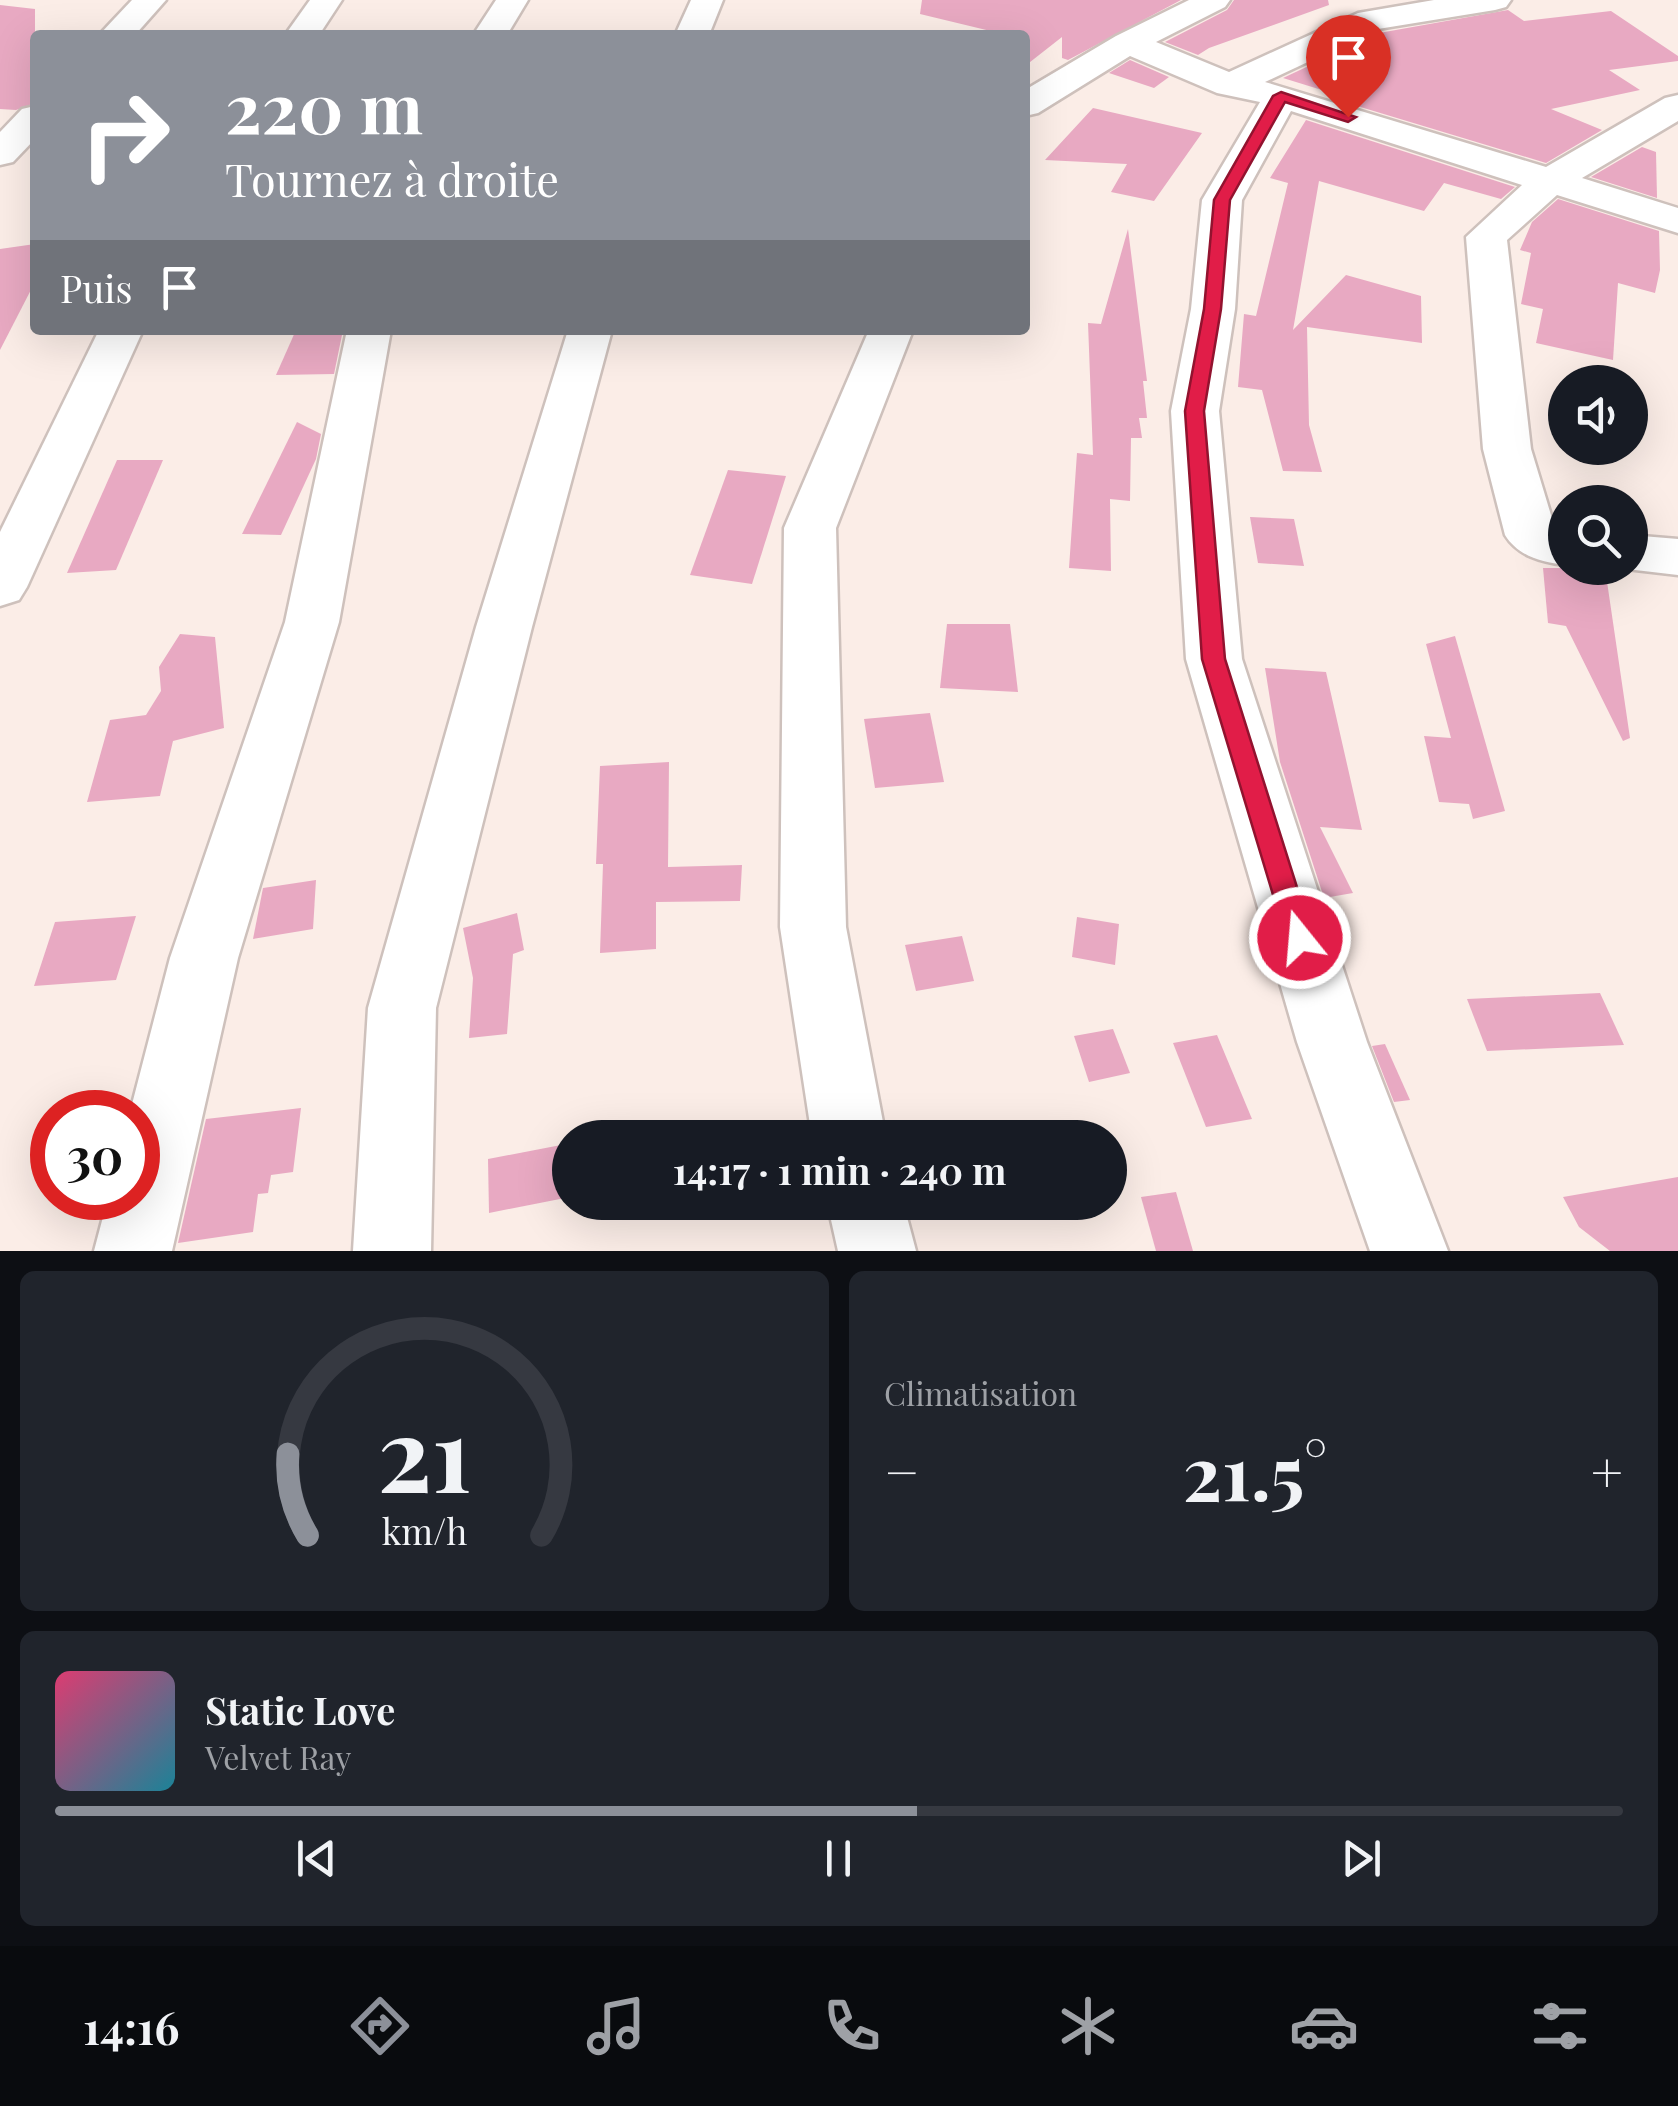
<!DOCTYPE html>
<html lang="fr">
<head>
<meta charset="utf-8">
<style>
	:root { --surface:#171b24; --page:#20242c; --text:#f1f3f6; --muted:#9ea1a6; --line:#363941; --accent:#8c9099 }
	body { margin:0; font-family:"Playfair Display",serif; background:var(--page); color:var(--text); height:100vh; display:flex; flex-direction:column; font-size:38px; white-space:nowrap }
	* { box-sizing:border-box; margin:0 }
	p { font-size:32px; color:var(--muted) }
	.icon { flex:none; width:55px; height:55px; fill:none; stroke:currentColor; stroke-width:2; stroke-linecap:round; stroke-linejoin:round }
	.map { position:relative; height:1251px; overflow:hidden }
	.side { display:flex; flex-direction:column; gap:20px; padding:20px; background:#0d0f14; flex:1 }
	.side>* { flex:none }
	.guide { position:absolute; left:30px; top:30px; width:1000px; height:305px; border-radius:10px; box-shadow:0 10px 40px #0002; background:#8c9099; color:#fff; overflow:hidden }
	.controls { position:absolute; left:1548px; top:365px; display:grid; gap:20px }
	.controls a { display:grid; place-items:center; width:100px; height:100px; border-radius:50%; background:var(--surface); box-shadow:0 10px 40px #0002; font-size:50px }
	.speed { position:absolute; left:30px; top:1090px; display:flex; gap:20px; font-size:50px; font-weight:700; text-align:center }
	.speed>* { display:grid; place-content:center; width:130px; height:130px; border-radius:50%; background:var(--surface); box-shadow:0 10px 40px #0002; line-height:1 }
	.speed .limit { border:15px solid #d22; background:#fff; color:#111 }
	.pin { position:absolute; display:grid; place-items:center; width:85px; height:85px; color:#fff; margin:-102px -42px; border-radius:50% 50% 50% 0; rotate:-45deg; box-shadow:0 0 10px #0007 }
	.pin .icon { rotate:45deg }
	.me { position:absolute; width:110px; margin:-55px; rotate:343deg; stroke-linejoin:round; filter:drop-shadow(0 0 8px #0008) }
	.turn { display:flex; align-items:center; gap:35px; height:210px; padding:0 30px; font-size:45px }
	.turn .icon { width:130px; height:130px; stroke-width:2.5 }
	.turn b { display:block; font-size:70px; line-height:85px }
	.then { display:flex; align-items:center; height:95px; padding:0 30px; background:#0003; gap:20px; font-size:38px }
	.big { font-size:75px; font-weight:700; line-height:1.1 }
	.side .tile { flex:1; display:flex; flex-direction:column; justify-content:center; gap:15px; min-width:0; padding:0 35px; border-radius:15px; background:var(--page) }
	.side .dial { align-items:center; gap:0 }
	.dial svg { height:260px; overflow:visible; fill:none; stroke:var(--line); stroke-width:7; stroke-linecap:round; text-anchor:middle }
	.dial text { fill:var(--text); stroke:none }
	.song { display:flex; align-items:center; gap:30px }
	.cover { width:120px; height:120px; border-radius:15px; background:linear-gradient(135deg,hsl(340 70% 55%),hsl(190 70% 35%)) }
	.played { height:10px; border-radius:5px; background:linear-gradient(90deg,var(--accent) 55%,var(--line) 55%) }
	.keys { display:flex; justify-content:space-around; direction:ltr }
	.heat { display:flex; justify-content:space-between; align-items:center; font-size:55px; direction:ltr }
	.side .tiles { flex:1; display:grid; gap:20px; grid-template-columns:1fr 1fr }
	.tile:last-child { grid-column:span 2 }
	.trip { position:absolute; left:552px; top:1120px; width:575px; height:100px; border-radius:50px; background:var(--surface); box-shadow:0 10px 40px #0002; font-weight:700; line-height:100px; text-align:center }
	.tabs { display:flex; height:160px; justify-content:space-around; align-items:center; background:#090b0e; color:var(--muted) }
	.tabs .icon { width:70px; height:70px }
	.tabs .on { color:var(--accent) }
	.tabs b { font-size:45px; color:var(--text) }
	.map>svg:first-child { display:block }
	.building { fill:#e8a9c2 }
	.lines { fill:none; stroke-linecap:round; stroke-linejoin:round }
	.minor-casing { stroke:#cec1bc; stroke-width:5 }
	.minor { fill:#fff; fill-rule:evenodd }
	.route { fill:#e11d48; stroke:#92132f; stroke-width:2.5 }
</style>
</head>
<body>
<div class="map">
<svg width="1678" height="1251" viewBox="0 0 1678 1251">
	<rect width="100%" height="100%" fill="#fbede7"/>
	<g class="building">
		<polygon points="922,0 1181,0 1068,60 1062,58 1062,37 1025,66 1025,35 1007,35 920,14"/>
		<polygon points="1234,0 1328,0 1329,5 1209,48 1198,55 1165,42 1227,10"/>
		<polygon points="0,5 35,9 35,103 16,110 0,109"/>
		<polygon points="1508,10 1524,21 1611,11 1678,56 1678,61 1609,70 1640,90 1551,109 1602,130 1546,163 1334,99 1338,95 1283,78 1379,33"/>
		<polygon points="1130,60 1169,77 1154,88 1109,73"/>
		<polygon points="1093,108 1202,133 1154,201 1111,192 1127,164 1045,160"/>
		<polygon points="1306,120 1515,187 1501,199 1444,183 1424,211 1319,181 1293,330 1346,275 1421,296 1422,343 1307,327 1309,425 1322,472 1283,471 1262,390 1238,387 1244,314 1256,316 1288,183 1270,178"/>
		<polygon points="1642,147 1656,152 1657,198 1591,177"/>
		<polygon points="1558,199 1659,231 1660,270 1655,293 1618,283 1613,360 1536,343 1543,309 1521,304 1531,253 1520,250 1532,222"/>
		<polygon points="1128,229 1147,381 1143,381 1147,418 1139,418 1142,438 1131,438 1130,501 1110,499 1111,571 1069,568 1077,453 1093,455 1088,323 1101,324"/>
		<polygon points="35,244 35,282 0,350 0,249"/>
		<polygon points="296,330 343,330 334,374 276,375"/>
		<polygon points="297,422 321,434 316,459 281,535 242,534"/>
		<polygon points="117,460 163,460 116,570 67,573"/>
		<polygon points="728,470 786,476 752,584 690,575"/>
		<polygon points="1250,517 1294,519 1304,566 1258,563"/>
		<polygon points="1543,568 1605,568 1630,738 1623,741 1566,626 1548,623"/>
		<polygon points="947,624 1010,624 1018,692 940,688"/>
		<polygon points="180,634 215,637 224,728 173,741 160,796 87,802 110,720 146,715 161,691 159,667"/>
		<polygon points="1455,636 1505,811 1473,819 1469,804 1439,802 1424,736 1451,738 1426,644"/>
		<polygon points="1265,668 1326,672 1362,830 1320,827 1353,893 1324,898 1280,762"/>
		<polygon points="930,713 944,782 875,788 864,719"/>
		<polygon points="669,762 668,867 742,865 740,901 656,902 656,949 600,953 603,864 596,864 600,766"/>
		<polygon points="316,880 313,929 253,939 263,888"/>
		<polygon points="517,913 524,950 513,954 507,1034 469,1038 473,978 463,928"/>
		<polygon points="136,916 116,980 34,986 55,922"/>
		<polygon points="1077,917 1119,924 1115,965 1072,957"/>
		<polygon points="962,936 974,981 916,991 905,945"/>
		<polygon points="1600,993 1624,1045 1487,1051 1467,999"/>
		<polygon points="1113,1029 1130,1073 1089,1082 1074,1036"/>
		<polygon points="1217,1035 1252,1119 1206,1127 1173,1043"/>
		<polygon points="1385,1044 1410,1100 1394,1102 1372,1046"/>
		<polygon points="301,1108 293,1172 271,1175 268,1193 258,1194 253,1232 178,1243 206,1119"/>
		<polygon points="561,1145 565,1198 489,1213 488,1159"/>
		<polygon points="1678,1177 1678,1251 1610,1251 1579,1227 1563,1197"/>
		<polygon points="1176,1192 1193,1251 1156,1251 1141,1197"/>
	</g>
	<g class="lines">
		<defs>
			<g id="minor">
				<polygon points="132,0 166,0 135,35 99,35"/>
				<polygon points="310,0 342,0 319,35 285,35"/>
				<polygon points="496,0 528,0 507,35 473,35"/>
				<polygon points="691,0 723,0 709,35 675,35"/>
				<path d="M 1189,0 L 1230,0 L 1225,7 L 1156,42 L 1229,72 L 1358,13 L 1434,0 L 1511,0 L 1506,7 L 1495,10 L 1378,29 L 1265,82 L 1546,167 L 1665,98 L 1678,95 L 1678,121 L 1582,178 L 1678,208 L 1678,233 L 1557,195 L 1507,240 L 1531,449 L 1554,525 L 1565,529 L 1565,565 C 1541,562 1518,556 1505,535 L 1483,449 L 1466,237 L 1522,185 L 1291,111 L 1242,200 L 1235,309 L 1219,411 L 1242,659 L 1367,1042 L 1448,1251 L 1370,1251 L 1297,1042 L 1186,659 L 1171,411 L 1191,309 L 1202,200 L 1260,102 L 1217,93 L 1130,56 L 1038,113 L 1025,116 L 1025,90 L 1116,36 Z"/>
				<polygon points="35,106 35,139 13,162 0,165 0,132 22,109"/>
				<polygon points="99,330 143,330 27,587 19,600 0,606 0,532"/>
				<polygon points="347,330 391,330 339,622 238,958 172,1251 94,1251 108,1198 138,1198 138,1112 130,1112 170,958 285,622"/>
				<polygon points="568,330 612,330 532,627 436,1008 431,1251 353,1251 368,1008 476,627"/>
				<polygon points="869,330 913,330 836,528 846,927 886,1138 812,1138 780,927 784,528"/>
				<polygon points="1630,535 1678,539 1678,575 1618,568 1630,568"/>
				<polygon points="827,1202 903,1202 916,1251 838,1251"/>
			</g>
		</defs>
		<use href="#minor" class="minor-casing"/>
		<use href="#minor" class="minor"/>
	</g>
	<polygon class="route" points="1281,92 1356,117 1348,122 1285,102 1230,200 1221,309 1204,411 1225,659 1313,938 1309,946 1300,949 1290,946 1286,938 1202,659 1185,411 1204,309 1214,200 1273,96"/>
</svg>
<div class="controls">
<a><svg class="icon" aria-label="sound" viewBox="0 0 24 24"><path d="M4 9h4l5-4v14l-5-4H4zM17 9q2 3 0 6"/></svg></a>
<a><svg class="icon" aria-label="search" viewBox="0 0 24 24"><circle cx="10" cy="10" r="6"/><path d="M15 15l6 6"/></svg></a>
</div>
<div class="speed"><div class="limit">30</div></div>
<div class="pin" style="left:1348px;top:117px;background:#d93025"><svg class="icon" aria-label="arrive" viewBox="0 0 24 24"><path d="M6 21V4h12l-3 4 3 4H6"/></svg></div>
<svg class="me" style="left:1300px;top:938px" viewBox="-20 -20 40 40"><circle r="17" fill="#e11d48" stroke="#fff" stroke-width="3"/><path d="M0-11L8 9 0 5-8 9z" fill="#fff"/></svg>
<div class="trip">14:17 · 1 min · 240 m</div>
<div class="guide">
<div class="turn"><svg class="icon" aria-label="right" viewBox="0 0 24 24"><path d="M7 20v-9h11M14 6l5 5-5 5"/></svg><div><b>220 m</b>Tournez à droite</div></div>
<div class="then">Puis<svg class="icon" aria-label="arrive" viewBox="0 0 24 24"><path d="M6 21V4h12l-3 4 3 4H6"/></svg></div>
</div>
</div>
<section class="side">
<div class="tiles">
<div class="tile dial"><svg viewBox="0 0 100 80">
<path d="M14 69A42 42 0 1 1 86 69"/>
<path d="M14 69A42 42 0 0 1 8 44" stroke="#8c9099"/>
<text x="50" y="56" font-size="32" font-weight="700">21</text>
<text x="50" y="72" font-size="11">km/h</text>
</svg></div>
<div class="tile"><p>Climatisation</p>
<div class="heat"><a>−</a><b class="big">21.5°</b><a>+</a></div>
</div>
<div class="tile">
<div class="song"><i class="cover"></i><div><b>Static Love</b><p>Velvet Ray</p></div></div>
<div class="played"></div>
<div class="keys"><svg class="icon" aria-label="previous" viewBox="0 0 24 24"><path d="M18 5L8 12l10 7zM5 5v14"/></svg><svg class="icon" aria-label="pause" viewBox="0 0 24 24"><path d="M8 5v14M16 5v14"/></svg><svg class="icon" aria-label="next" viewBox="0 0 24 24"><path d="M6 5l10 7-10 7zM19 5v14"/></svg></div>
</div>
</div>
</section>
<nav class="tabs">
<b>14:16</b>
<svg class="icon on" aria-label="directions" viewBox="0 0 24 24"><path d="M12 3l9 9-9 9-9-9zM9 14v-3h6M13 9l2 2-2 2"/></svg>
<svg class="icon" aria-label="music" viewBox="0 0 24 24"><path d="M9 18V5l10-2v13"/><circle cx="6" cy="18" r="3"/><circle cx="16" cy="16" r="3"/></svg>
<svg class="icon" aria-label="phone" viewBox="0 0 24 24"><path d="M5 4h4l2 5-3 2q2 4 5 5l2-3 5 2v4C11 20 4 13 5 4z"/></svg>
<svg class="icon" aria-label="climate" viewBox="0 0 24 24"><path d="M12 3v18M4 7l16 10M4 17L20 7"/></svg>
<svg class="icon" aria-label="car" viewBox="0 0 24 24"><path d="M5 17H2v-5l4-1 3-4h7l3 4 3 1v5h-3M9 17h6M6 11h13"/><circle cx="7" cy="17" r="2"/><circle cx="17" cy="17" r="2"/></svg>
<svg class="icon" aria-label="filters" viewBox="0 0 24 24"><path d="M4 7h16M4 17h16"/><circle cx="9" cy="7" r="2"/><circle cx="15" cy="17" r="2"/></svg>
</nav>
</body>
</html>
